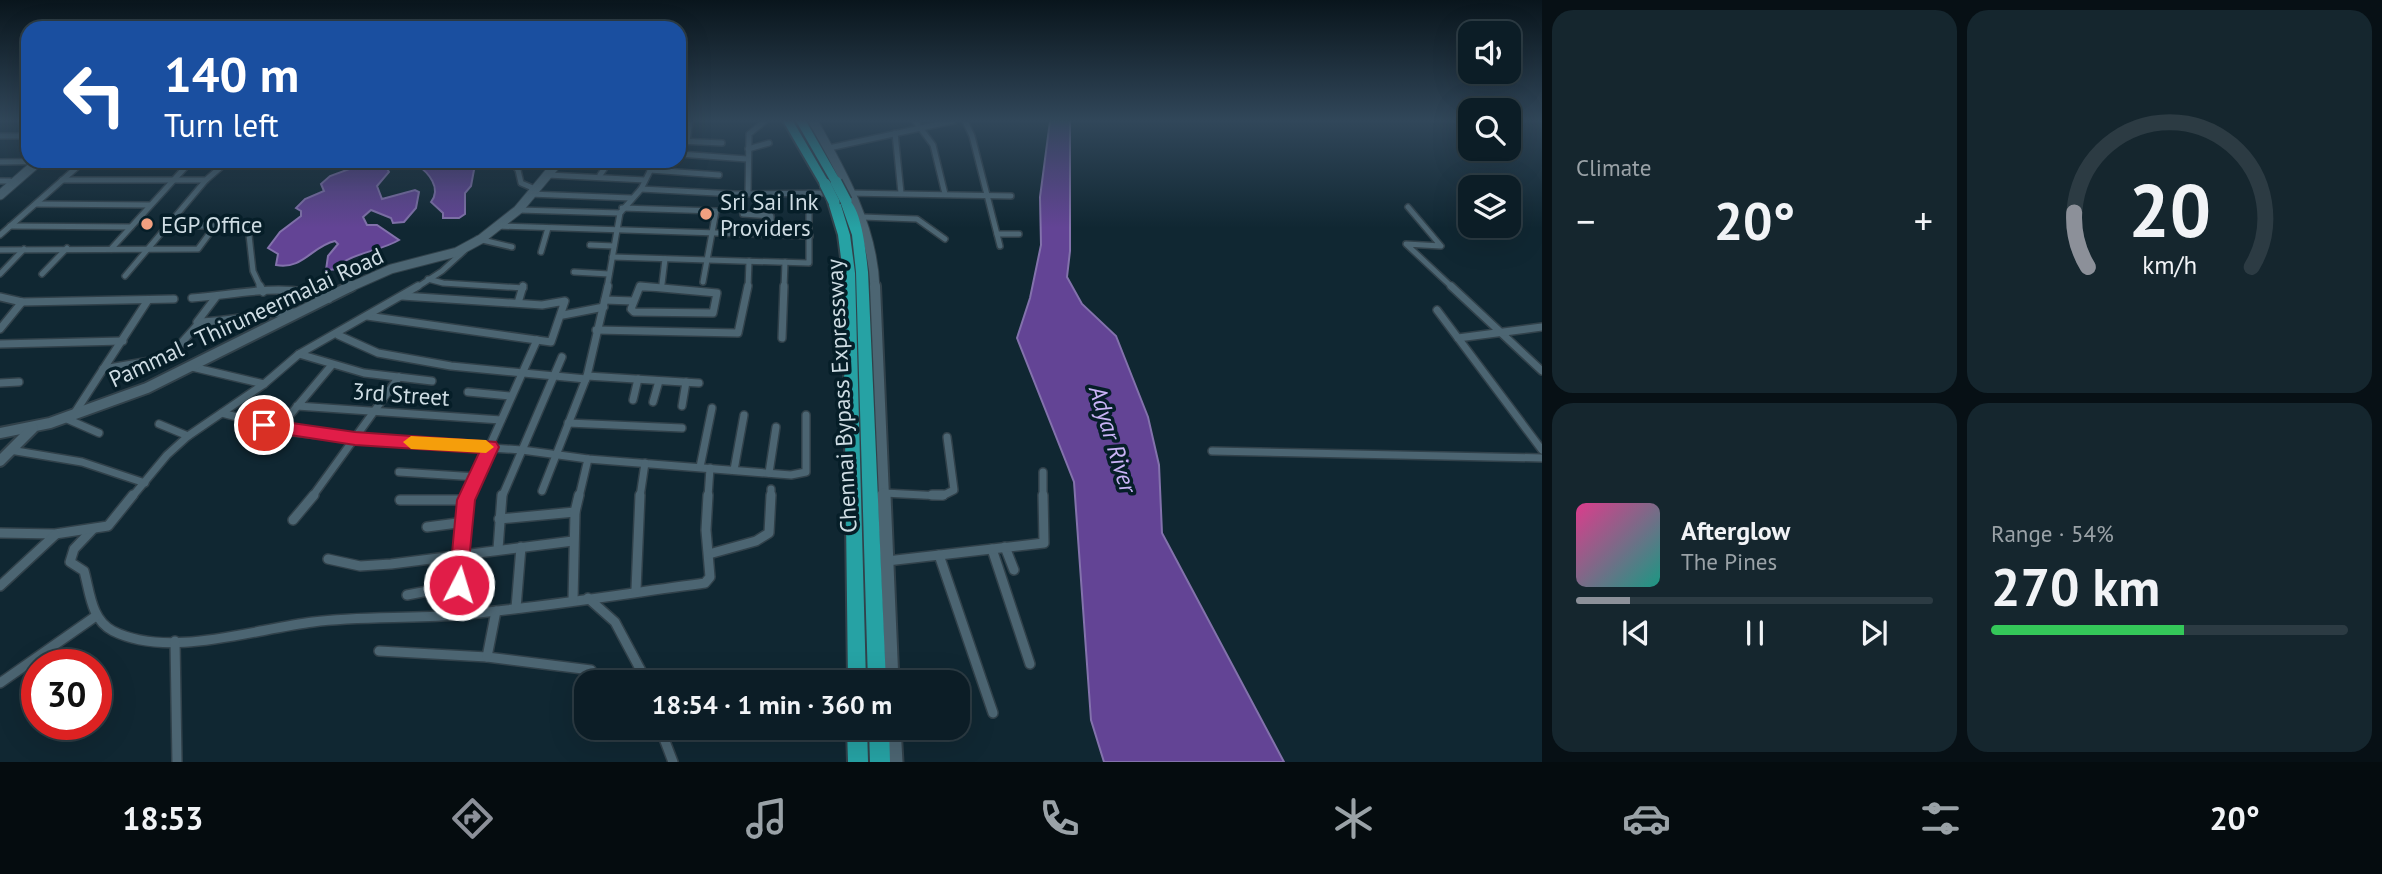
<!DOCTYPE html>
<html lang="en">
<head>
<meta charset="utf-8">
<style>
	:root { --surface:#0c1d26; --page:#15262e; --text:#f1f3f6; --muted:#9aa2a7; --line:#2c3b43; --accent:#8c9099 }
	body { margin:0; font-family:"PT Sans",sans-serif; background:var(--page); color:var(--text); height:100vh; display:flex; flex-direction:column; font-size:26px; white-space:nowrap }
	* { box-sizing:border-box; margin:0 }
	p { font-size:23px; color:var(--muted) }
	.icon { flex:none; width:38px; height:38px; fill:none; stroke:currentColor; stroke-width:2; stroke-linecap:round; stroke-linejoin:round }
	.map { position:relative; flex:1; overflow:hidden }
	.side { display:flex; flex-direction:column; gap:10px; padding:10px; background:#071015; width:840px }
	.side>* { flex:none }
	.guide { position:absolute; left:21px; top:21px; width:665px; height:147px; border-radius:21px; box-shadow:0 7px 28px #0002,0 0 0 2px var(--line); background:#1a4fa0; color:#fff; overflow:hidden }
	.buttons { position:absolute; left:1458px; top:21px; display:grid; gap:14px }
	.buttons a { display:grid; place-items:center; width:63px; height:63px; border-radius:14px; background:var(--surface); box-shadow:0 7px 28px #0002,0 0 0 2px var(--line); font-size:35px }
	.speed { position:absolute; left:21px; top:649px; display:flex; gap:14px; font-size:35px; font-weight:700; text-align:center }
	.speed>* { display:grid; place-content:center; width:91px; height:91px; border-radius:50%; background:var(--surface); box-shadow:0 7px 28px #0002,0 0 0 2px var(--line); line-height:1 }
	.speed .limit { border:10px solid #d22; background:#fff; color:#111 }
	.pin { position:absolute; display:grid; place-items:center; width:60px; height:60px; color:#fff; margin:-30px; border:4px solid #fff; border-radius:50%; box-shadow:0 2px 7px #0007 }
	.me { position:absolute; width:77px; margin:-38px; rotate:5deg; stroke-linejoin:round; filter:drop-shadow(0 0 5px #0008) }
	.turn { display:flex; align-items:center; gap:24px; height:147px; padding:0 28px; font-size:32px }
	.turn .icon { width:91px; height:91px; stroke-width:2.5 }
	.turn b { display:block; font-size:49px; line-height:60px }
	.big { font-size:52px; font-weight:800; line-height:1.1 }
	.side .widget { flex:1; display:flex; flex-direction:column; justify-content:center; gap:10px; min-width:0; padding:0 24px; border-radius:21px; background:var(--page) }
	.side .dial { align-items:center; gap:0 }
	.dial svg { height:182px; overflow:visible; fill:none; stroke:var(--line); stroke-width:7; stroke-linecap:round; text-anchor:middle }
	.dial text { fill:var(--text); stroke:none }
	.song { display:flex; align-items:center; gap:21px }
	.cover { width:84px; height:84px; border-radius:10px; background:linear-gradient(135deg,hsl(330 70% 55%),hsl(170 70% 35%)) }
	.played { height:7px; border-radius:4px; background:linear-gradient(90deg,var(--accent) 15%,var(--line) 15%) }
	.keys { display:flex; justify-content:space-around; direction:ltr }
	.heat { display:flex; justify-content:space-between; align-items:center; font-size:38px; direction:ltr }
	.charge { height:10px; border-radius:5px; background:linear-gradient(90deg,#34c759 54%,var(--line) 0) }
	.side .tiles { flex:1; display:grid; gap:10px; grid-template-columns:repeat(2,1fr) }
	.trip { position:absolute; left:574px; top:670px; width:396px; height:70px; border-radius:21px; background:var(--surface); box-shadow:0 7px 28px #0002,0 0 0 2px var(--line); font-weight:800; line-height:70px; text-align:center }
	.tabs { display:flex; height:112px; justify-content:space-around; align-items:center; background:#050c0f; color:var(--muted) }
	.tabs .icon { width:49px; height:49px }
	.tabs .on { color:var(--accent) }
	.tabs b { font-size:32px; color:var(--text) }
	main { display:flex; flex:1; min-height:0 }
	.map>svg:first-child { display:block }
	.water { fill:#634495; stroke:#8372ac; stroke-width:2 }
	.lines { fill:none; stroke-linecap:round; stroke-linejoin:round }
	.street-far2-casing { stroke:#31414a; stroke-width:8 }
	.street-far1-casing { stroke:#31414a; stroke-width:10 }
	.street-casing { stroke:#31414a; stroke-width:12 }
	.secondary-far2-casing { stroke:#31414a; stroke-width:11 }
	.secondary-far1-casing { stroke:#31414a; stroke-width:14 }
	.secondary-casing { stroke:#31414a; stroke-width:17 }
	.highway-casing { stroke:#31414a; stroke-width:4 }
	.street-far2 { stroke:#4c6572; stroke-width:5 }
	.street-far1 { stroke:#4c6572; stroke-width:7 }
	.street { stroke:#4c6572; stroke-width:9 }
	.secondary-far2 { stroke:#4c6572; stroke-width:9 }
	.secondary-far1 { stroke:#4c6572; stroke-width:10 }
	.secondary { stroke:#4c6572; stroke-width:13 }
	.highway { fill:#26a2a4; fill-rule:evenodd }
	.highway-bridge-casing { stroke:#31414a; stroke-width:14; stroke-linecap:butt }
	.highway-bridge { stroke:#26a2a4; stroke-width:11 }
	.route { fill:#e11d48; stroke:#92132f; stroke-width:2 }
	.slow { fill:#f59e0b }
	.poi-dot { fill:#f2a080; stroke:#061e28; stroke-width:2.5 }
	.labels { text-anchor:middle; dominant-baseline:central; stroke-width:7; stroke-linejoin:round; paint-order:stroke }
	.poi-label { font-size:23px; fill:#cedce3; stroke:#061e28; text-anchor:start }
	.street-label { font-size:23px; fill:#cedce3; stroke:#061e28 }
	.water-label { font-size:24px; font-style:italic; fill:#cab4f7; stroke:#061e28 }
</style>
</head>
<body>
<main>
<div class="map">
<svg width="1542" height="762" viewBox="0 0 1542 762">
	<rect width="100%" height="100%" fill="#102732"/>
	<g class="water">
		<polygon points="1050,121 1070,121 1070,251 1067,277 1082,304 1116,336 1148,417 1159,465 1162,533 1284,762 1104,762 1091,720 1074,482 1017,338 1030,298 1041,245 1040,197"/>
		<path d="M 418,161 L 468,161 L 474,170 L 471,186 L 465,193 L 465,214 L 459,218 L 443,218 L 443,213 L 431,202 C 442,188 428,172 417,165 Z"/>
		<path d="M 363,164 L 386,167 L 389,172 L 377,186 L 382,199 L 415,190 L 419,192 L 416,208 L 404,222 L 393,223 L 391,218 L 371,210 L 363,217 L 367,225 L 377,225 L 399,240 C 382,250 363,251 345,261 L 342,269 L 326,270 L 328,256 L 338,244 L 335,241 C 312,246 303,270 276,265 L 278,254 L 268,248 L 280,232 L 301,216 L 301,211 L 296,208 L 305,199 L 324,191 L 321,184 L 330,176 Z"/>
	</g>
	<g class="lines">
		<defs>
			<g id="street-far2">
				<polyline points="915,121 933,145 945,194"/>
				<polyline points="965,121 972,136 1000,246"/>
				<polyline points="895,133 901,193"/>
				<polyline points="0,136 28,136"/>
				<polyline points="679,141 722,143"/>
				<polyline points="687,141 690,121"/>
				<polyline points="829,148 953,121"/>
				<polyline points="748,149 769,143"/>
				<polyline points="679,154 747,159"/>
				<polyline points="511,161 518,170 521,183 535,189"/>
				<polyline points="0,162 75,161"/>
				<polyline points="650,170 719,175"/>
				<polyline points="548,175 645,180"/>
				<polyline points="600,175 609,162 654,163"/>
				<polyline points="62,180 206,180"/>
				<polyline points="0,181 10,181"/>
				<polyline points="641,189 735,194 832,193"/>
				<polyline points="748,193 749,134 765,121"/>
				<polyline points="848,193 1011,196"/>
				<polyline points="530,194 631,198"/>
				<polyline points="36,204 150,205"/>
				<polyline points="1408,207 1441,246 1406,244 1453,288"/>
				<polyline points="622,208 716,211 703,282"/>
				<polyline points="519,210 620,213"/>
				<polyline points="743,214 771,216 771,235"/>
				<polyline points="862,217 917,219 945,239"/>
				<polyline points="10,226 131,227"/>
				<polyline points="168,226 248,226 253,271 261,288"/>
				<polyline points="498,226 810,236"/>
				<polyline points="997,234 1019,234"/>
				<polyline points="0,235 84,161"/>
				<polyline points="478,239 512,247"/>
				<polyline points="590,245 614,246"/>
				<polyline points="111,249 191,161"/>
				<polyline points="0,250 198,249 215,226"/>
				<polyline points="541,252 548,228"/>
				<polyline points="612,257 809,263 809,193"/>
				<polyline points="574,272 609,274"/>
				<polyline points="0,274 24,249"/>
				<polyline points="42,274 67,248"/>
				<polyline points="125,276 206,180 228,161"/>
				<polyline points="428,279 443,283 524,288"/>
				<polyline points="662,284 665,259"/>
				<polyline points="416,288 442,271 464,251"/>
				<polyline points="607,288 620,213 641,189 655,161"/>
				<polyline points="639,288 657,288"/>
				<polyline points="748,288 749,261"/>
				<polyline points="784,288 785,262"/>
			</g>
			<g id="street-far1">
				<polyline points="260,286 263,292"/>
				<polygon points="640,286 717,293 713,313 634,312 631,309"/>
				<polyline points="1451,286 1542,371"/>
				<polyline points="0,297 22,302 174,299"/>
				<path d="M 192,298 C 236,295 287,281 329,299"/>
				<polyline points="605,300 633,301"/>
				<polyline points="518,303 523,286"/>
				<polyline points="1437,310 1542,450"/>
				<polyline points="563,315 604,307"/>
				<polyline points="367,316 551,342 565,301 542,305 402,296"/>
				<polyline points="197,322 216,297"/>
				<polyline points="0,329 22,302"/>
				<polyline points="596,330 738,333 748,286"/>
				<polyline points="338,335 378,353 451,366 586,379"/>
				<polyline points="782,338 784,286"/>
				<polyline points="1458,338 1542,327"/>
				<polyline points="0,344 123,341"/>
				<polyline points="299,354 364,373 432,381"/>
				<polyline points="192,367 264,384"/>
				<path d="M 103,369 L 168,358 L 200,322 C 234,321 266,312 299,312"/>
				<polyline points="587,376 699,383"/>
				<polyline points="0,383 19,382"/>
				<polyline points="468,392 511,396"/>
				<polyline points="633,400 638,379"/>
				<polyline points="653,402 659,381"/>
				<polyline points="297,406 501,420"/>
				<polyline points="682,406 686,382"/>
				<polyline points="222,413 293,432 355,439 522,450 588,459 791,475 806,472 806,415"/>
				<polyline points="74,414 148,300"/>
				<polyline points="67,419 99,433"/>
				<polyline points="568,423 682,428"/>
				<polyline points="159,424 188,436"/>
				<polyline points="279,428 331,366"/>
				<polyline points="10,450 82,462 145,483"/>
				<polyline points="1212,451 1542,458"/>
				<polyline points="700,467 712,408"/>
				<polyline points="734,470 744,415"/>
				<polyline points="399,472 477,477"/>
				<polyline points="1043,472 1043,497"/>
				<polyline points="769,473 776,427"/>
				<polyline points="542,491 587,376 608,286"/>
				<polyline points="884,493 942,496 954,490 947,437"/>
				<polyline points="132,497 167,455 188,436 264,384 299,354 418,286"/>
				<polyline points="312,497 399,377"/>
				<polyline points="467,497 537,340"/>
				<polyline points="502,497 562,357"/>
				<polyline points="579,497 588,459"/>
				<polyline points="640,497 645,463"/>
				<polyline points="708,497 710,468"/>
				<polyline points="771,497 771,489"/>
			</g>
			<g id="street">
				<polyline points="932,495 943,495"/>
				<polyline points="400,500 466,500"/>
				<polyline points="499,519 575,512"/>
				<polyline points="293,520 314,495"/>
				<polyline points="427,527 465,522"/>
				<path d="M 92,530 L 74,549 L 70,562 L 84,571 C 90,592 91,620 113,631 C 169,659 254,629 313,622 C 360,616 409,619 456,615 C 539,608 622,594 705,583 L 710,577 L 706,530 L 708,495"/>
				<polyline points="0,533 55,534 108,526 133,495"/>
				<polyline points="1005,547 1014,570"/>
				<polyline points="498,549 502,495"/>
				<polyline points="992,549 1030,664"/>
				<polyline points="709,554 756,541 769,533 771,495"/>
				<polyline points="939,555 993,713"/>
				<polyline points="328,559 360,566 391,564 573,541"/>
				<polyline points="887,561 1044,543 1043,495"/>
				<polyline points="0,586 55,535"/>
				<polyline points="636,590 640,495"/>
				<polyline points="407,595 459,585"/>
				<polyline points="588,598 615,622 647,682"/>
				<polyline points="573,600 575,512 579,495"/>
				<polyline points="516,608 521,547"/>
				<polyline points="457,615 468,495"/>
				<polyline points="175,641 177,762"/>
				<polyline points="379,651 487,657 591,670"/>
				<polyline points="487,657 496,611"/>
				<polyline points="0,683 96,616"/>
				<polyline points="660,728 673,762"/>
			</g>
			<g id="secondary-far2">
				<path d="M 813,121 C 842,172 873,227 875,288"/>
				<polyline points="0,195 39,161"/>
				<polyline points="348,288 391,269 457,252 481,239 518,210 559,161"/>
			</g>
			<g id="secondary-far1">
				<polyline points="875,286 884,497"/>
				<polyline points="0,433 50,423 147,388 351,286"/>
				<polyline points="0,461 33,428"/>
			</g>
			<g id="secondary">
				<polyline points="884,495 892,682"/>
				<polyline points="894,728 896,762"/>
			</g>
			<g id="highway">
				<polygon points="783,121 793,121 830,184 829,186 821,186"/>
				<polygon points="796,121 806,121 841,182 840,184 832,184"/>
				<path d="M 846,198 C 862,205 866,255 868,272 L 886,682 L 868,682 L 856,272 L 852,235 L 840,201 Z"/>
				<polygon points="834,199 840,202 850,235 855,273 866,682 848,682 843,273 838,235 828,202"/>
				<polygon points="847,728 867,728 868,762 848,762"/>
				<polygon points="869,728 889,728 890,762 870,762"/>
			</g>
		</defs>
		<use href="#street-far2" class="street-far2-casing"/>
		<use href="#street-far1" class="street-far1-casing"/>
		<use href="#street" class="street-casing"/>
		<use href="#secondary-far2" class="secondary-far2-casing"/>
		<use href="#secondary-far1" class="secondary-far1-casing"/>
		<use href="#secondary" class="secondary-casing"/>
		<use href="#highway" class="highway-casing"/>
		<use href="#street-far2" class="street-far2"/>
		<use href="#street-far1" class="street-far1"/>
		<use href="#street" class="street"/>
		<use href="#secondary-far2" class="secondary-far2"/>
		<use href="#secondary-far1" class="secondary-far1"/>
		<use href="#secondary" class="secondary"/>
		<use href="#highway" class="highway"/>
		<defs>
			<g id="highway-bridge">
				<polyline points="836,182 846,201"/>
				<polyline points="825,184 834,202"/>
			</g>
		</defs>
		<use href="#highway-bridge" class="highway-bridge-casing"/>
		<use href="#highway-bridge" class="highway-bridge"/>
	</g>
	<linearGradient id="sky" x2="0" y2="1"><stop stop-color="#09151c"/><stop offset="0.53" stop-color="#31475a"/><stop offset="1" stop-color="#31475a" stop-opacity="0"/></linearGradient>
	<rect width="1542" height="228" fill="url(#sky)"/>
	<polygon class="route" points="264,419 355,432 496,442 499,447 475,500 466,591 459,594 452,591 449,585 457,500 479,453 355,445 264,431 255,425"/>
	<polygon class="slow" points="411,436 486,440 494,447 486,453 411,449 403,442"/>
	<g class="poi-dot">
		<circle cx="706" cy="214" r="7"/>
		<circle cx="147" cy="224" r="7"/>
	</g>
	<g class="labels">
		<g class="poi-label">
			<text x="720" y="201">Sri Sai Ink<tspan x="720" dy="26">Providers</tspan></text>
			<text x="161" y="224">EGP Office</text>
		</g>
		<g class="street-label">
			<text transform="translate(246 317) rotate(-25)">Pammal - Thiruneermalai Road</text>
			<text transform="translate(401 394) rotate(4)">3rd Street</text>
			<text transform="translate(841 396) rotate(-93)">Chennai Bypass Expressway</text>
		</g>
		<g class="water-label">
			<text transform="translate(1113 439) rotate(73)">Adyar River</text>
		</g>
	</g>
</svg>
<div class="buttons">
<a><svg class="icon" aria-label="sound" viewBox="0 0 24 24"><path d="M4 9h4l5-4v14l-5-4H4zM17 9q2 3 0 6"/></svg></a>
<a><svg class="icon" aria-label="search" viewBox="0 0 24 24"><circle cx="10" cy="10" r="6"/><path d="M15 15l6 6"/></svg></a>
<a><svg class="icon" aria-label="layers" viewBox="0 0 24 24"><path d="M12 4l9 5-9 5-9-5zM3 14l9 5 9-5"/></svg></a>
</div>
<div class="speed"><div class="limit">30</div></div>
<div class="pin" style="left:264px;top:425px;background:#d93025"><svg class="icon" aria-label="arrive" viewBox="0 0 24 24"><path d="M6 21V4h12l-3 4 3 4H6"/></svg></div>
<svg class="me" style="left:459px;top:585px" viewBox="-20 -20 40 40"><circle r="17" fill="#e11d48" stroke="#fff" stroke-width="3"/><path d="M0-11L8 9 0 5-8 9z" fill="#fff"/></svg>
<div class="trip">18:54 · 1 min · 360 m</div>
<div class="guide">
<div class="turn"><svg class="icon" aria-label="left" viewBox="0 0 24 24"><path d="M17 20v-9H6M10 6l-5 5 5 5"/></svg><div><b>140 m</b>Turn left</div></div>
</div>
</div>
<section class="side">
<div class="tiles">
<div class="widget"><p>Climate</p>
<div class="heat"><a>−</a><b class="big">20°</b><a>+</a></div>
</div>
<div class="widget dial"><svg viewBox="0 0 100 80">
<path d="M14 69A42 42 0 1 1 86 69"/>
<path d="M14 69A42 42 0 0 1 8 45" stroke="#8c9099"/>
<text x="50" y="56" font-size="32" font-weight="700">20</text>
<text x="50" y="72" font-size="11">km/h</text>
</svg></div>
<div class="widget">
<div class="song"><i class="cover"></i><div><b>Afterglow</b><p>The Pines</p></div></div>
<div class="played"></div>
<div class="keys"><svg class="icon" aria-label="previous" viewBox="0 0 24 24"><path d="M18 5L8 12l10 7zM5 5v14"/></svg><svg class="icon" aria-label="pause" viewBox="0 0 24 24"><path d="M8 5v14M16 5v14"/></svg><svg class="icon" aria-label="next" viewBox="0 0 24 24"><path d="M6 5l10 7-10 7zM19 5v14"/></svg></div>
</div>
<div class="widget"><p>Range · 54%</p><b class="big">270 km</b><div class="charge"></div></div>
</div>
</section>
</main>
<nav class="tabs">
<b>18:53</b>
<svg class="icon on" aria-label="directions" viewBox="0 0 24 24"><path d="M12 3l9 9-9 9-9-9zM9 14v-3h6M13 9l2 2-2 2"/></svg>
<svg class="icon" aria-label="music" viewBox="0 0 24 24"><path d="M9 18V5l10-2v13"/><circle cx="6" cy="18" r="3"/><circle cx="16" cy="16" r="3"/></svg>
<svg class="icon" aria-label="phone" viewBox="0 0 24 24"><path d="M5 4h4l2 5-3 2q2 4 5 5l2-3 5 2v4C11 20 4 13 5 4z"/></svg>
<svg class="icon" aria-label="climate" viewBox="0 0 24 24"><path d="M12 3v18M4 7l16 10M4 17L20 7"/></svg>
<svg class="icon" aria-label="car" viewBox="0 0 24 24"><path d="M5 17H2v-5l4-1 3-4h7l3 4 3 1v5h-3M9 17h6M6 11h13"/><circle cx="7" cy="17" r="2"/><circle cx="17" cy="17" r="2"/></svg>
<svg class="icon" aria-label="filters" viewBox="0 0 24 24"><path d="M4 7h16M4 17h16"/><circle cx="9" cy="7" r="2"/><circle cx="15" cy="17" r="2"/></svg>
<b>20°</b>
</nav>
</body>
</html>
